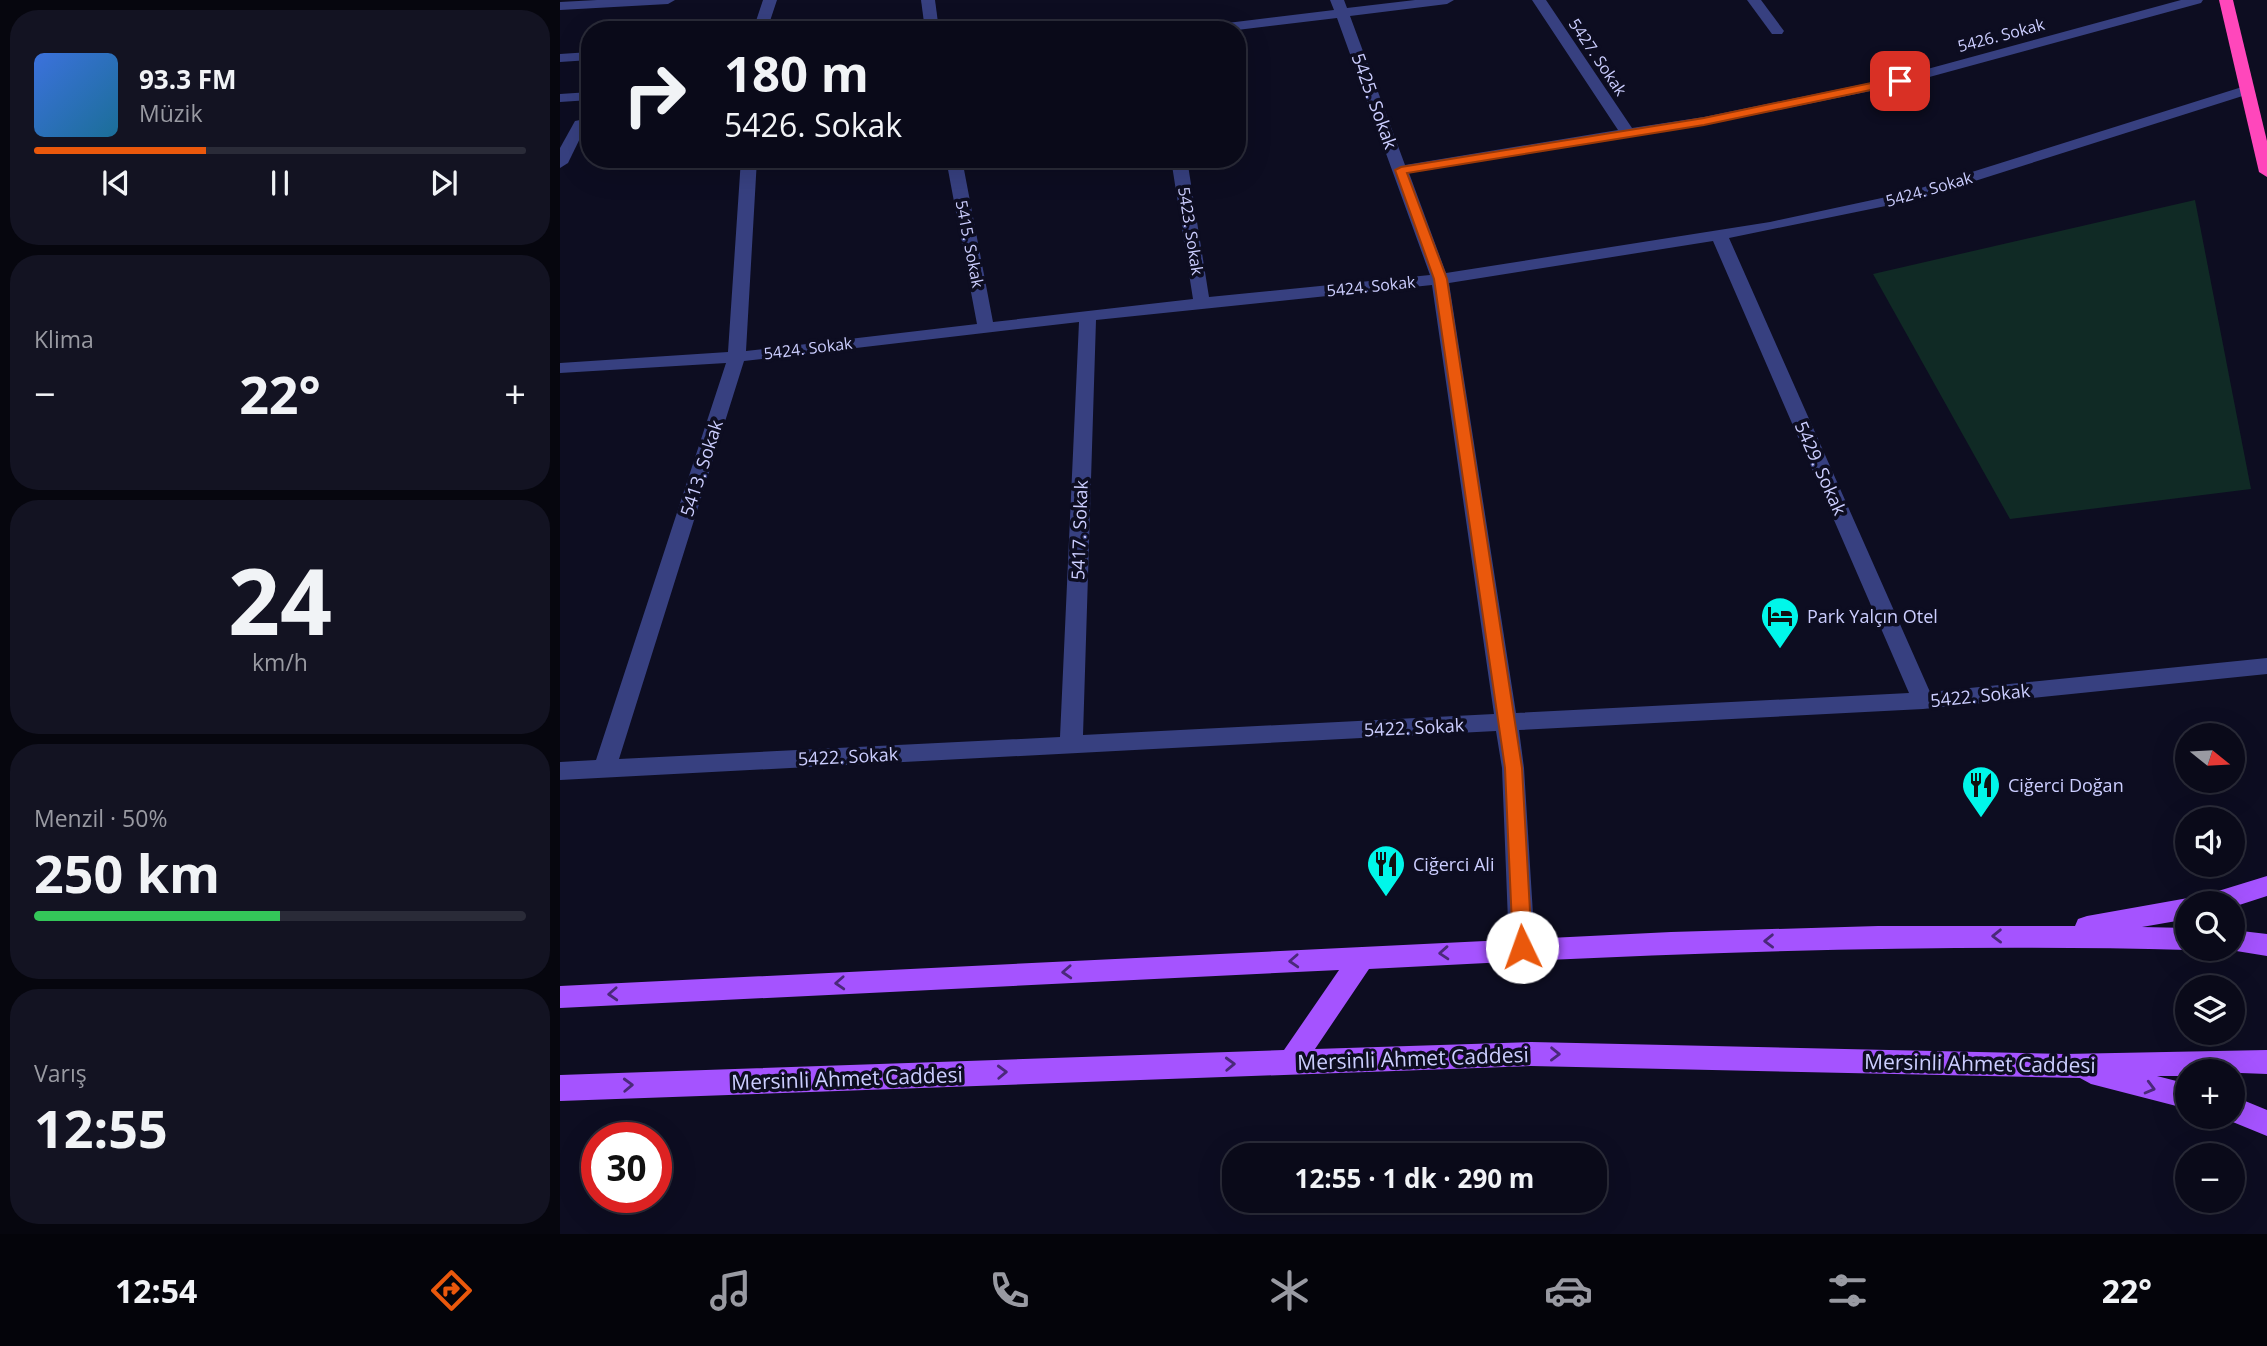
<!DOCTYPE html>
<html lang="tr">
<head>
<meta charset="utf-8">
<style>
	:root { --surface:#0a0a19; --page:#131322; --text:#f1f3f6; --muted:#999aa2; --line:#2a2b38; --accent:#ea580c }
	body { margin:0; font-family:"Open Sans",sans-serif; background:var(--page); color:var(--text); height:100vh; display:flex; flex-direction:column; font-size:26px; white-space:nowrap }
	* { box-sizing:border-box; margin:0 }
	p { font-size:23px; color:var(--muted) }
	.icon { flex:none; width:38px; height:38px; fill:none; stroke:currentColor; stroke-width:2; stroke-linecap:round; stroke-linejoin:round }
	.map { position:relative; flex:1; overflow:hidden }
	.details { display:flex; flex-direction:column; gap:10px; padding:10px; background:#06060e; width:560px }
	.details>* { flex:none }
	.top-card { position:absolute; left:21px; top:21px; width:665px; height:147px; border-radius:28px; box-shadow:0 7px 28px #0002,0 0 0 2px var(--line); background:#0a0a19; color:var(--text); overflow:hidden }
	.needle { width:46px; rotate:108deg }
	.buttons { position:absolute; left:1615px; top:723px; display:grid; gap:14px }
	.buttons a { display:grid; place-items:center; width:70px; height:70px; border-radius:50%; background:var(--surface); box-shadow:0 7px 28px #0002,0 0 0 2px var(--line); font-size:35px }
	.speed { position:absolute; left:21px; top:1122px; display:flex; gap:14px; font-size:35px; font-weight:700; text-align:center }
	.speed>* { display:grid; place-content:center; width:91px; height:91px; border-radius:50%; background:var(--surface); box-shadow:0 7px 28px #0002,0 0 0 2px var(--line); line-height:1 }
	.speed .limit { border:10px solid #d22; background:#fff; color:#111 }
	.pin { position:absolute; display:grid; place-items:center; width:60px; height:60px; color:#fff; margin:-30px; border-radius:14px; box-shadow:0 4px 10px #0006 }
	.me { position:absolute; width:77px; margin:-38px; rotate:357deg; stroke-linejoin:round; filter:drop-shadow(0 0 5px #0008) }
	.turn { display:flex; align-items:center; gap:24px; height:147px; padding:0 28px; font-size:32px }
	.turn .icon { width:91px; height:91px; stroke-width:2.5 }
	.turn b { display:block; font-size:49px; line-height:60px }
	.big { font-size:52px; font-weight:700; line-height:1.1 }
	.details .widget { flex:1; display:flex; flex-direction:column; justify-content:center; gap:10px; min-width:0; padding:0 24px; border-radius:28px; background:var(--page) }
	.details .dial { align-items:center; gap:0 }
	.dial b { font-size:91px; line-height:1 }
	.song { display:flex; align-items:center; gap:21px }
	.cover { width:84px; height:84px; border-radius:10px; background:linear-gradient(135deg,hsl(220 70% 55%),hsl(200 70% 35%)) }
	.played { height:7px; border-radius:4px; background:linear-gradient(90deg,var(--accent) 35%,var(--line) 35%) }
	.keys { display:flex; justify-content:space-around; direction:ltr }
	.heat { display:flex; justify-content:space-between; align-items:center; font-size:38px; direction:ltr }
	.charge { height:10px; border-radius:5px; background:linear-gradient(90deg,#34c759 50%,var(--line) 0) }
	.trip { position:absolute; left:662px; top:1143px; width:385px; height:70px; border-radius:28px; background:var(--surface); box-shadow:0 7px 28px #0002,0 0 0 2px var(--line); font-weight:700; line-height:70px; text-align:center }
	.tab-bar { display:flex; height:112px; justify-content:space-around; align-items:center; background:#04040a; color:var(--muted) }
	.tab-bar .icon { width:49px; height:49px }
	.tab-bar .selected { color:var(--accent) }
	.tab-bar b { font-size:32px; color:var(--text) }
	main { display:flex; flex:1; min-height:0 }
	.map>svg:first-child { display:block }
	.green { fill:#102a25 }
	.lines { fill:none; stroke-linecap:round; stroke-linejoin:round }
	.minor { fill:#374080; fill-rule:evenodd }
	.major { fill:#a553ff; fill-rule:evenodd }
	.highway { fill:#ff47bb; fill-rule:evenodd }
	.oneway { stroke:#4a297a }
	.route { fill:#ea580c; stroke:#983908; stroke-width:2 }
	.labels { text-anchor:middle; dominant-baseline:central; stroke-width:7; stroke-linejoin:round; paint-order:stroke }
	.far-street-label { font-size:16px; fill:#ccceff; stroke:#0d0d21 }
	.street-label { font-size:18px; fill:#ccceff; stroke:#0d0d21 }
	.poi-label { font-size:18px; fill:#ccceff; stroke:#0d0d21; text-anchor:start }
	.near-street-label { font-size:21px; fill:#ccceff; stroke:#0d0d21 }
</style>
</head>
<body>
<main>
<section class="details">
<div class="widget">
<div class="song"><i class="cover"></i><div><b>93.3 FM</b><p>Müzik</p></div></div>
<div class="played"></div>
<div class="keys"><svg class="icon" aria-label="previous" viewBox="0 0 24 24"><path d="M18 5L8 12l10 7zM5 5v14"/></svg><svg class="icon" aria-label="pause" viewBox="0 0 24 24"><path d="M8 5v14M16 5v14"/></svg><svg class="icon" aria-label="next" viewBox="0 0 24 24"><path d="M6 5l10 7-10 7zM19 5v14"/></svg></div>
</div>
<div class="widget"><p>Klima</p>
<div class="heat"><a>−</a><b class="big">22°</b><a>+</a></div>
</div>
<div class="widget dial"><b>24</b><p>km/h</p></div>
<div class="widget"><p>Menzil · 50%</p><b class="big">250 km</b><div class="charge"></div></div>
<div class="widget"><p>Varış</p><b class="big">12:55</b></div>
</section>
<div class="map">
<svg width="1707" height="1234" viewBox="0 0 1707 1234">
	<rect width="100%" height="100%" fill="#0d0d21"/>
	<polygon class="green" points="1635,200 1691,489 1450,519 1313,274"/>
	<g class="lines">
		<g class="minor">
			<polygon points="37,0 115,0 108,4 0,10 0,2"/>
			<polygon points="203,0 217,0 207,30 193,30"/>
			<polygon points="361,0 375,0 379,30 365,30"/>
			<path d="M 770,0 L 784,0 L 787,8 L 855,0 L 894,0 L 887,4 L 790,16 L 845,165 L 1058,130 L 972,0 L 986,0 L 1072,128 L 1144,117 L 1338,77 L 1621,0 L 1643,0 L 1641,3 L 1340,85 L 1144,125 L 849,173 L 886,273 L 1210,222 L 1345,193 L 1682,87 L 1692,87 L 1692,93 L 1355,200 L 1169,238 L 1370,692 L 1707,658 L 1707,674 L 1363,709 L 959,730 L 964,768 L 975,947 L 971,955 L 962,958 L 953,955 L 949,947 L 942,768 L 936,731 L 0,780 L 0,762 L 36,760 L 166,363 L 0,373 L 0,363 L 168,352 L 181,159 L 197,159 L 186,351 L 417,324 L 386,159 L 402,159 L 433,322 L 633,299 L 611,159 L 627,159 L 649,297 L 870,275 L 777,18 L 677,30 L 636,30 L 643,26 L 774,10 ZM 1153,241 L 1349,693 L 956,713 L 889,283 ZM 872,285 L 934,714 L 523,735 L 536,320 ZM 519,322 L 500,737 L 59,759 L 184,361 Z"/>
			<polygon points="1187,0 1201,0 1224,31 1222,34 1212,34"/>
			<polygon points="30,52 30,60 0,62 0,54"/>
			<polygon points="30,92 30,100 0,102 0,94"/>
			<polygon points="20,120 27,124 8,163 0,168 0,148 15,121"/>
		</g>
		<g class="major">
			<polygon points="1707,876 1707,896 1673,907 1673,903 1639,903 1642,896"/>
			<path d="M 1628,898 L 1638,903 L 1628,903 L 1628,919 L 1582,927 L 1628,928 L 1628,948 L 1632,948 L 1628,950 C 1355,943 1082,954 809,969 L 755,1049 L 971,1042 L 1505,1054 L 1707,1050 L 1707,1074 L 1628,1071 L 1628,1076 L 1597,1076 L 1628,1084 L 1628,1109 L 1531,1084 L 1520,1078 L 971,1066 L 0,1101 L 0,1075 L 724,1050 L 779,970 L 0,1008 L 0,986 L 1111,932 L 1318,926 L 1515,926 L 1518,919 L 1527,916 Z"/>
			<polygon points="1673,930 1707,934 1707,956 1664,949 1673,948"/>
			<polygon points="1673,1096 1707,1110 1707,1136 1663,1118 1673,1116"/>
		</g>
		<polygon class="highway" points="1659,0 1673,0 1707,141 1707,177 1699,172"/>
	</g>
	<defs><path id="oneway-chevron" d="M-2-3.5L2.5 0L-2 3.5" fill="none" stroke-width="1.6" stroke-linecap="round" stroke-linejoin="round" transform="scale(1.75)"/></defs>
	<g class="oneway">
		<use href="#oneway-chevron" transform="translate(1437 936) rotate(179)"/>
		<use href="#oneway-chevron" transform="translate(1209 941) rotate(179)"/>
		<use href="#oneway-chevron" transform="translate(884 953) rotate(176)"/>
		<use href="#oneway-chevron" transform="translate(734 961) rotate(177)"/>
		<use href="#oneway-chevron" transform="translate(507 972) rotate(177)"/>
		<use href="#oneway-chevron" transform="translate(280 983) rotate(177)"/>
		<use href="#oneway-chevron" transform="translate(53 994) rotate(177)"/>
		<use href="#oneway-chevron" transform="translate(995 1054) rotate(1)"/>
		<use href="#oneway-chevron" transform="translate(670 1064) rotate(-2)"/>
		<use href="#oneway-chevron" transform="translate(442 1072) rotate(-2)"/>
		<use href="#oneway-chevron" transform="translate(68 1085) rotate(-2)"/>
		<use href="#oneway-chevron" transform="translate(1590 1088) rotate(15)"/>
	</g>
	<polygon class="route" points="1340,77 1344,78 1344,83 1144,125 847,173 887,279 962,768 972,947 969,953 962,956 955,953 953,947 945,768 874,279 835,170 841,167 1144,118"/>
	<defs>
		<symbol id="hotel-pin" viewBox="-11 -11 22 30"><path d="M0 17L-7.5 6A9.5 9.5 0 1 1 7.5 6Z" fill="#00f7ea" stroke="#0d0d21"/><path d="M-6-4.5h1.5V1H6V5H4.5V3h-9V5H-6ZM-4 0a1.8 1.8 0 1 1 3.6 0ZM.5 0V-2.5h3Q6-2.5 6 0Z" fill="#111"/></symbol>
		<symbol id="restaurant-pin" viewBox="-11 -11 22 30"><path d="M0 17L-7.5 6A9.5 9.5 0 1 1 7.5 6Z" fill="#00f7ea" stroke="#0d0d21"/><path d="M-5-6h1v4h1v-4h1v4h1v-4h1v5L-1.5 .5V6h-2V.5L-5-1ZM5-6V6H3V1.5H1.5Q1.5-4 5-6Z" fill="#111"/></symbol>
	</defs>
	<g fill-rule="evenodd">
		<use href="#hotel-pin" x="1198" y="594" width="44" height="60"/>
		<use href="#restaurant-pin" x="1399" y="763" width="44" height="60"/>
		<use href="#restaurant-pin" x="804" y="842" width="44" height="60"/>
	</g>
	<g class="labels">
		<g class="far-street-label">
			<text transform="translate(1441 35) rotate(-15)">5426. Sokak</text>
			<text transform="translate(1038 57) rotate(56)">5427. Sokak</text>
			<text transform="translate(1369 189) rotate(-16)">5424. Sokak</text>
			<text transform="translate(631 231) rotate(81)">5423. Sokak</text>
			<text transform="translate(410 244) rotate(79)">5415. Sokak</text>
			<text transform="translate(811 286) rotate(-6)">5424. Sokak</text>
			<text transform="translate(248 348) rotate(-7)">5424. Sokak</text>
		</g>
		<g class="street-label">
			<text transform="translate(815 101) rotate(70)">5425. Sokak</text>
			<text transform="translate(141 468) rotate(-72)">5413. Sokak</text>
			<text transform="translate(1261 468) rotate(66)">5429. Sokak</text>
			<text transform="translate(519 530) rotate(-88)">5417. Sokak</text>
			<text transform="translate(1420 695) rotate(-6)">5422. Sokak</text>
			<text transform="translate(854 727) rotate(-3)">5422. Sokak</text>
			<text transform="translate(288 756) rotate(-3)">5422. Sokak</text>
		</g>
		<g class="poi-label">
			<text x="1247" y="616">Park Yalçın Otel</text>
			<text x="1448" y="785">Ciğerci Doğan</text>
			<text x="853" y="864">Ciğerci Ali</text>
		</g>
		<g class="near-street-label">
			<text transform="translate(853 1058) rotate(-2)">Mersinli Ahmet Caddesi</text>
			<text transform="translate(1420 1063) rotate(1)">Mersinli Ahmet Caddesi</text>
			<text transform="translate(287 1078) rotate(-2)">Mersinli Ahmet Caddesi</text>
		</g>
	</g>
</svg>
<div class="buttons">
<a><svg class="needle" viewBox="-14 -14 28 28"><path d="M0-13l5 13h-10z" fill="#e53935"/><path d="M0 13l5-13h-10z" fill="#999aa2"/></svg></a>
<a><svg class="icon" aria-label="sound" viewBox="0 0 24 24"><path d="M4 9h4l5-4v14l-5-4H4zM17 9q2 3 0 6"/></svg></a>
<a><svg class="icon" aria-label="search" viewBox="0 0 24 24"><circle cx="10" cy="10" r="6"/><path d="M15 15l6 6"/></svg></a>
<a><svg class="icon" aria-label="layers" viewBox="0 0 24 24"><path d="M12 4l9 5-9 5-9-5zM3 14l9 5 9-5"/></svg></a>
<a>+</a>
<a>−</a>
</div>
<div class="speed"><div class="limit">30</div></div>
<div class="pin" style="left:1340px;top:81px;background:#d93025"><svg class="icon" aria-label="arrive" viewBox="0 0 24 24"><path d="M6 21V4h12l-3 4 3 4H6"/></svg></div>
<svg class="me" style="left:962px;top:947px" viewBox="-20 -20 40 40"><circle r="19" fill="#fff"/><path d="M0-13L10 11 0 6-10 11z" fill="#ea580c"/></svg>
<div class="trip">12:55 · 1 dk · 290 m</div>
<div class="top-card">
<div class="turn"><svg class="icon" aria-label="right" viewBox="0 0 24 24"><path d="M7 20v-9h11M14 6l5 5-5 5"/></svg><div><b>180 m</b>5426. Sokak</div></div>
</div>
</div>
</main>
<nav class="tab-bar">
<b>12:54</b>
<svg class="icon selected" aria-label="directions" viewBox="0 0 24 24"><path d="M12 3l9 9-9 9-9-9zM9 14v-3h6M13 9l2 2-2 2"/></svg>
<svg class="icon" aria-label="music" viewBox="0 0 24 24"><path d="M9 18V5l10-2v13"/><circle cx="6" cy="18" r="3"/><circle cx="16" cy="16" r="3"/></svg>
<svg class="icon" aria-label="phone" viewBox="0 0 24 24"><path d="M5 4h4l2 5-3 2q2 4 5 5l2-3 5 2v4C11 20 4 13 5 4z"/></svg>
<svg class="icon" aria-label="climate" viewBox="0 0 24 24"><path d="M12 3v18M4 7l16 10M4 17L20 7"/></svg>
<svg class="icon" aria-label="car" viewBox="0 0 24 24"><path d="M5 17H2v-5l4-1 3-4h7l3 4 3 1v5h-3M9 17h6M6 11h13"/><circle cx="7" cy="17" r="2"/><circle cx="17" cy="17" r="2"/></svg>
<svg class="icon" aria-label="filters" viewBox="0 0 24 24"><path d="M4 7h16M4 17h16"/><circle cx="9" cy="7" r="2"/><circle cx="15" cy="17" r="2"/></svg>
<b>22°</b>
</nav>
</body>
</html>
